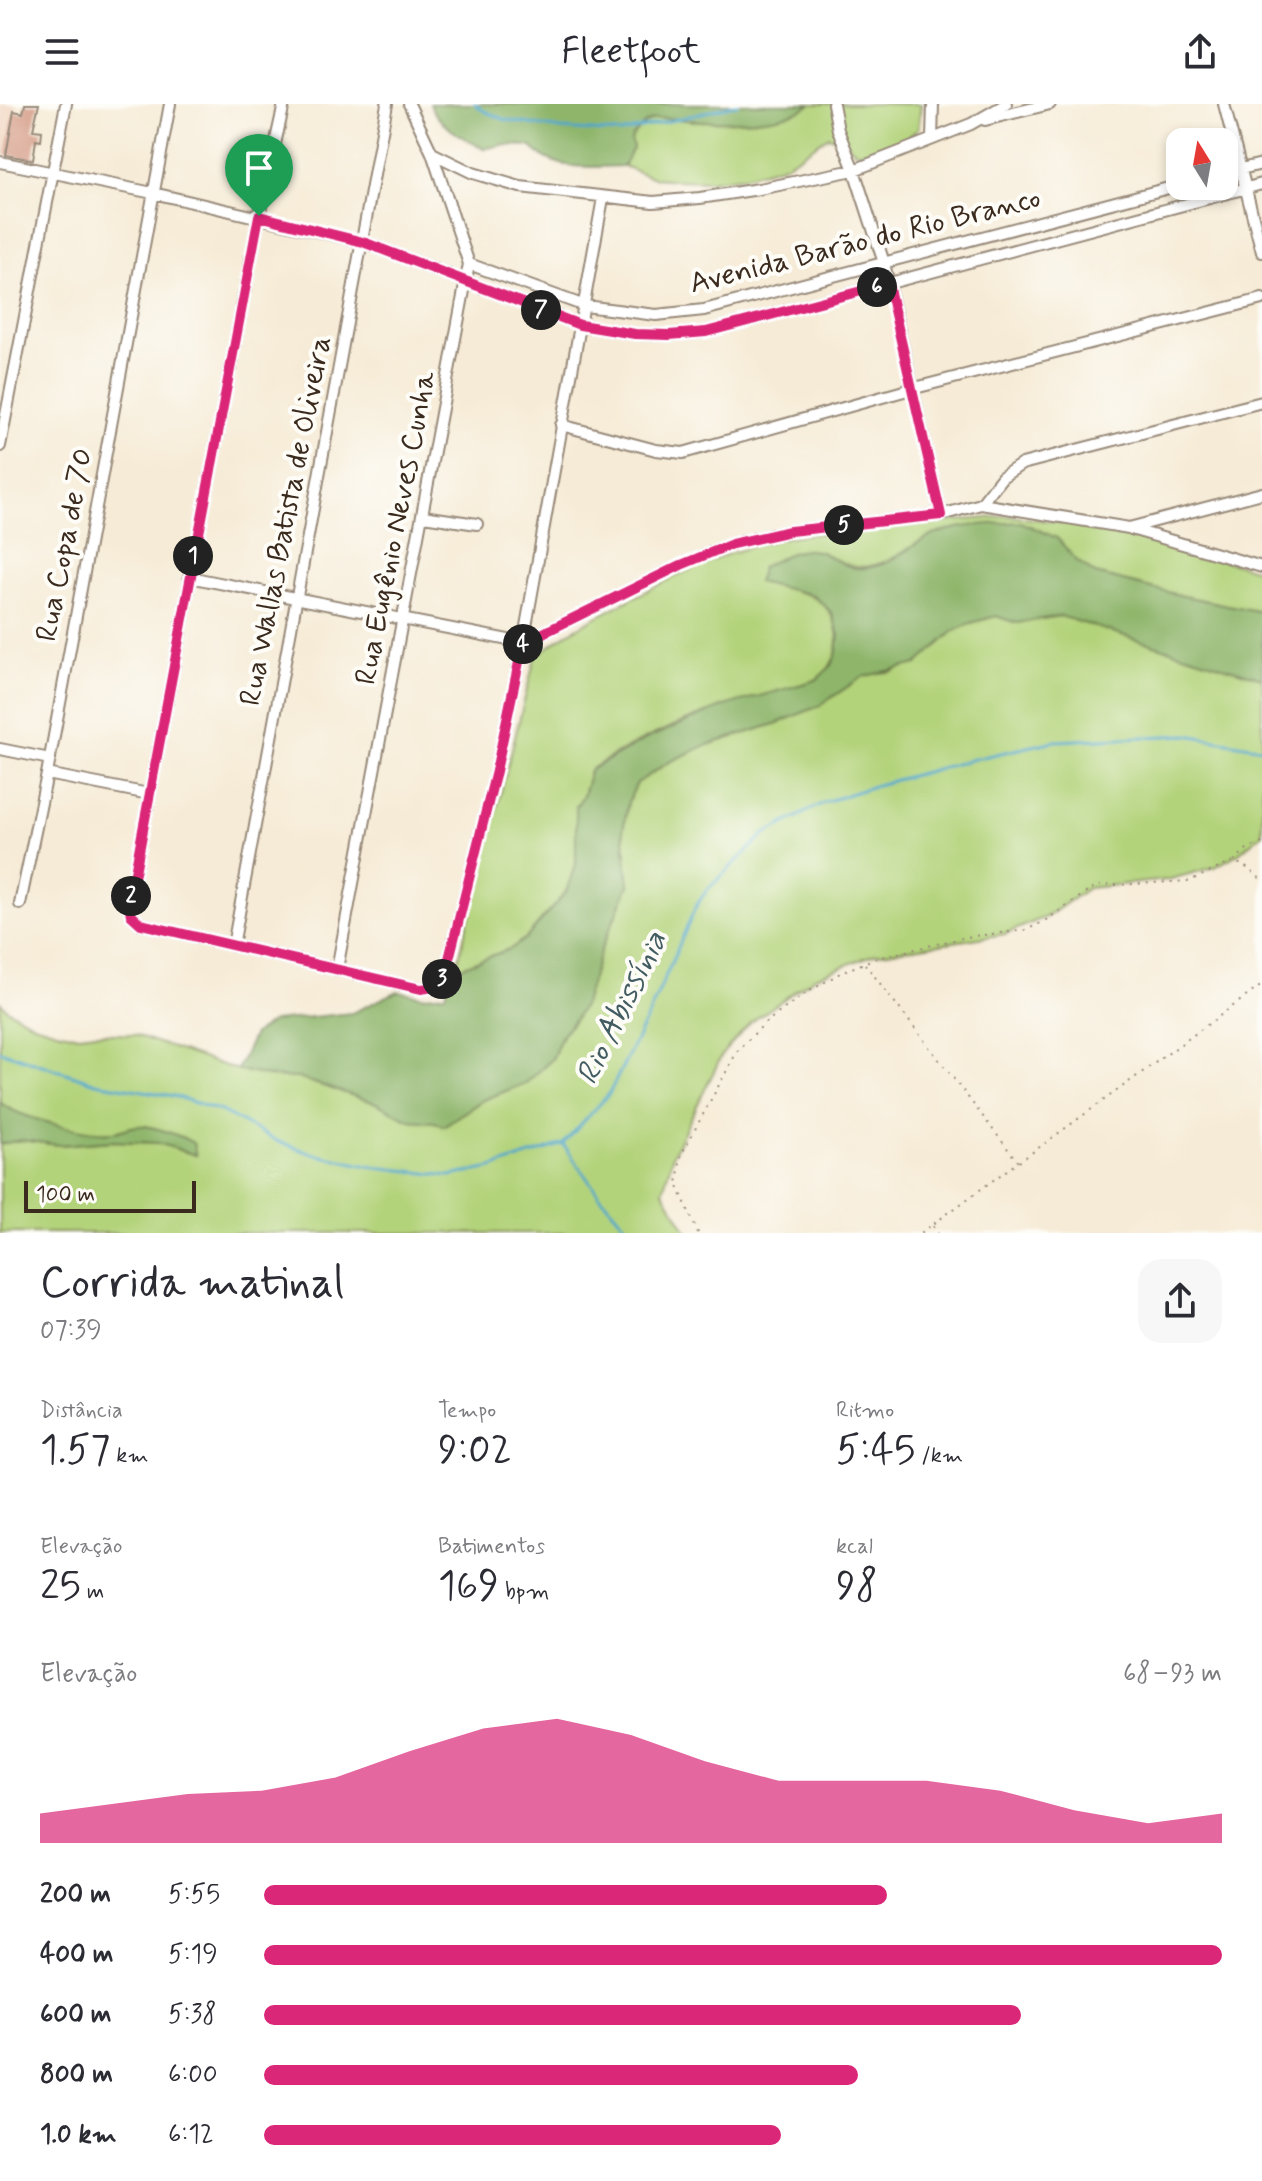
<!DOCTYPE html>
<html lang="pt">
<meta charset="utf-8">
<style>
:root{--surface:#fff;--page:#f7f7f7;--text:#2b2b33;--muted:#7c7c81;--accent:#db2777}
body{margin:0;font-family:Mynerve,sans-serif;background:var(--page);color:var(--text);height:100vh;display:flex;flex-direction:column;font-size:30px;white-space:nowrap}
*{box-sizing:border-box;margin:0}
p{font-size:26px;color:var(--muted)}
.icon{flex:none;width:44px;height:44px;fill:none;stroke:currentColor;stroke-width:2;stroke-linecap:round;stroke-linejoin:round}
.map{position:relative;height:1129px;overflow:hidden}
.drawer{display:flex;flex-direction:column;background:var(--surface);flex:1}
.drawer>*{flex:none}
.needle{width:52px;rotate:349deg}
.buttons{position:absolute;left:1166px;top:24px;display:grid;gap:16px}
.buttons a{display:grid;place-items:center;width:72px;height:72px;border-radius:16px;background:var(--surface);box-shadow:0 4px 12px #0003;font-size:40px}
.scale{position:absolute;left:24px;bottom:20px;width:172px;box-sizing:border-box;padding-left:8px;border:4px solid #3b2a1e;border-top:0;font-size:22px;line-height:28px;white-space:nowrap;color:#3b2a1e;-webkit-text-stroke:6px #fdfcf7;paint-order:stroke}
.pin{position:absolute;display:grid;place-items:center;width:68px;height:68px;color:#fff;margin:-82px -34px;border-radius:50% 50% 50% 0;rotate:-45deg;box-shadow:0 0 8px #0007}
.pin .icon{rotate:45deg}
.km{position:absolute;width:40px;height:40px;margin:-20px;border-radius:50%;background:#222;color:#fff;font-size:22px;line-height:40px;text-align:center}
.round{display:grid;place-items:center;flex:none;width:84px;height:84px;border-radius:24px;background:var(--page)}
.headline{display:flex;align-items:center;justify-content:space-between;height:136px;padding:0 40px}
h1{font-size:44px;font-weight:600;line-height:60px}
.figures{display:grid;grid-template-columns:repeat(3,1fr);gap:12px;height:136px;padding:8px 40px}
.figures div{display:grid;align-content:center}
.figures b{font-size:40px;font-weight:600}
.figures small{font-size:22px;font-weight:400}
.figures p{font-size:22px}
.chart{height:224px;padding:16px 40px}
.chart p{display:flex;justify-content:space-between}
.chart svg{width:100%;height:144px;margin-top:8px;fill:var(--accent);opacity:.7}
ul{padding:0 40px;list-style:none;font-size:26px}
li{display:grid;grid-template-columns:128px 96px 1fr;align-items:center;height:60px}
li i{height:20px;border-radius:10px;background:var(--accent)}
header{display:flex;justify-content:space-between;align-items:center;height:104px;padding:0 40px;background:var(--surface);font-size:36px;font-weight:600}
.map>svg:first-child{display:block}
.built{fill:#f2d4be}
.green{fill:#b3d37a;stroke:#777e4c;stroke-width:2}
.forest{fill:#8eb56a;stroke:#647044;stroke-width:2}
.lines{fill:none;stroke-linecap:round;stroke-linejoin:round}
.stream{stroke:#4ca6c9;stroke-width:3}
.building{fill:#d39681}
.minor-casing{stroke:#988a7a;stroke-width:14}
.path{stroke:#988a7a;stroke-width:2;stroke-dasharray:2 6;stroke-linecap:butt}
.minor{stroke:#fff;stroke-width:10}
.route-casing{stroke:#fff;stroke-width:16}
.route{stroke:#db2777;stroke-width:10}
.labels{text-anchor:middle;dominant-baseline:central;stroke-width:8;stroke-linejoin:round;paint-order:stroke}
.street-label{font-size:30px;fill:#3b2a1e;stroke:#fdfcf7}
.water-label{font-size:32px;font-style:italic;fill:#425c62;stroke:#fdfcf7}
</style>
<header><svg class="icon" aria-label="menu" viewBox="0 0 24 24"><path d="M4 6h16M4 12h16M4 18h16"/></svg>Fleetfoot<svg class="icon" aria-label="share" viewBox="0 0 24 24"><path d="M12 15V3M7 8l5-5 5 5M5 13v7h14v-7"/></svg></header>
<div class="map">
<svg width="1262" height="1129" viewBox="0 0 1262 1129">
<rect width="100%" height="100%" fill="#fdfcf7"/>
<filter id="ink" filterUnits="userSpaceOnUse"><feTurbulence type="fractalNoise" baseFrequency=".0125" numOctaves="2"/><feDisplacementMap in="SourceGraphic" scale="16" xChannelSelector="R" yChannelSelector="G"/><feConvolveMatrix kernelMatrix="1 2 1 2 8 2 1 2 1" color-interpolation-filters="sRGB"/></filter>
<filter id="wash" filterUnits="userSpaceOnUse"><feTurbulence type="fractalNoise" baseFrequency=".006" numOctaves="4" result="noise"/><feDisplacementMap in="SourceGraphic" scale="32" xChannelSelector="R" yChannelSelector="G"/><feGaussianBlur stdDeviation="1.8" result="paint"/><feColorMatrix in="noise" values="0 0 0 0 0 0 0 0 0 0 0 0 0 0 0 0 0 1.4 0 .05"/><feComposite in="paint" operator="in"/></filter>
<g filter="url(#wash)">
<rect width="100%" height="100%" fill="#f6ebd6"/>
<path class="built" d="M0,0H16L6,51L0,49Z"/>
<path class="green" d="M811,0H921L918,25C898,42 881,51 855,47L846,39L829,32L785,61L746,72L710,77L677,76L654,74L623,62L633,44L631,35C638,26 643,18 655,15C669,12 685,17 699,17C729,18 788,18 811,0Z
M1009,412L1099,423L1262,467V508L1183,492L1095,470L1076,456L1057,434L903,449C870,467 855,468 822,448L795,487C814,491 829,500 835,520C842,541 836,561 818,574C801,587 747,595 724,603C680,617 629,640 590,666L583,692L576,702V759L566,788L527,833L512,844L456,865L535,554C566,527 592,515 629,496C682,468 734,443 794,432Z
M996,512L1017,519L1060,512L1262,574V730L1239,749L1215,763L1167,776L1088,784L1048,812L1005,830L875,850L815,873L750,919L723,949L673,1050L663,1087L688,1129H0V1040L21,1036L59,1041L113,1037L158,1039L195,1051L193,1039C179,1031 161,1025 145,1022C134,1021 125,1026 114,1028C91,1031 16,1014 0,998V898L8,906L34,920L60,928L79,931L96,929L135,931L231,964L272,973L298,974L376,999L410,1016L435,1018L443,1022L483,996L526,979L552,955L563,929L575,915L583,900L601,845L629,781L623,726L628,698L637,679L669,658L704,642L775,620L819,602L862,573L874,569L891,568L929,547L954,527L971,519Z"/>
<path class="forest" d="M430,0H811C788,18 729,18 699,17C685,17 669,12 655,15C643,18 638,26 631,35L633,44L623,62C590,63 555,68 530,42L502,41L484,45C465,35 437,21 430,0Z
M1021,418L1057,434L1076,456L1095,470L1183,492L1262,508V574L1060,512L1017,519L996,512L971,519L954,527L917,560L862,573L819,602L775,620L704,642L669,658L637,679L628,698L623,726L629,781L601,845L584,900L575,915L563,929L552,955L526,979L483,996L443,1022L435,1018L410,1016L376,999L298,974L272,973L237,966L254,930L274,917L352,909L398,887L423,892L445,890L456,865L512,844L527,833L566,788L576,759V702L583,692L590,666L648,634L724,602L816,576L830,563L837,548L839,531L832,509L813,491L757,478L762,463C781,453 803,439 825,450C837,456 850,466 865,464C891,462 908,442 931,432C960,420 990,420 1021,418Z
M0,998C16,1014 91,1031 114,1028C125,1026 134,1020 145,1022C161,1025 179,1031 193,1039L196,1051L158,1039L113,1037L59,1041L22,1036L0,1040Z"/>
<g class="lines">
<path class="stream" d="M475,0L484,7L506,16L560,25L621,29L738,0
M0,947L96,979L174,992L221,1007L277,1037L313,1050L368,1062L450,1072L492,1064L563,1040L609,990L650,908L696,802L707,786L765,730L825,698L877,681L974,655L1055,637L1187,631L1262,644
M563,1040L599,1091L632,1129"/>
</g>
<g id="blocks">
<path class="building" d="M25,0H39L33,26L42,27L41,37L36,36L33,56L6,51L14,7L23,9Z"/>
</g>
</g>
<g filter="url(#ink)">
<use href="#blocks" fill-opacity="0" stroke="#988a7a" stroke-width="2"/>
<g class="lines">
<defs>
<path id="minor" d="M284,0L259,112L129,800L131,811L141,820L421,885C435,884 439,880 446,867L496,667L523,539L603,94
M833,0L838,26L854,66L884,159L941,411
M1224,0L1262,148
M985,16L1050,0
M932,35L933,0
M432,49L473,69L520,83L653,98L700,94L759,85L854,66L971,20L1006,0
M0,58L153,89L363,138L580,221L635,230L669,231L706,228L1262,80
M1224,69L1262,60
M469,160L585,202L656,211L704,206L1180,81
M561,321L656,346L683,349L911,285L1262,195
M0,342L66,0
M981,400L1002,373L1022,360L1262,298
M423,412L477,420
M1131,425L1262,463
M189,473L523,539L681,461L732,440L790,427L941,411L981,400L1129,424L1262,389
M0,645L50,655
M47,670L149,690
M20,800L47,670L170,0
M233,842L387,0
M337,865L469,160L432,49L409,0"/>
</defs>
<use href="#minor" class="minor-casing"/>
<path class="path" d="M1234,757L1247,745L1262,739
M865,860L1018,1058L921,1129
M1019,1058L1262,881
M933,1122L938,1129
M698,1129L677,1080L681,1051L738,946L765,919L803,891L840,869L873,855L966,833L1026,826L1043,818L1096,782L1189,777L1233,758L1243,761L1262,776"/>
<use href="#minor" class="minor"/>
</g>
</g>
<g class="lines" filter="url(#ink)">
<defs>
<path id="route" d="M259,112L363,138L580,221L635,230L669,231L706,228L888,180L941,411L790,427L732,440L681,461L523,539L496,667L446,867C439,880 435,884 421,885L141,820L131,811L129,800Z"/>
</defs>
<use href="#route" class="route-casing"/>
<use href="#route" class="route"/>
</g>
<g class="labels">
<g class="street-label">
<text transform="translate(865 137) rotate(-14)">Avenida Barão do Rio Branco</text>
<text transform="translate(286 417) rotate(-79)">Rua Wallas Batista de Oliveira</text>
<text transform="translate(396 424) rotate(-79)">Rua Eugênio Neves Cunha</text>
<text transform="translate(65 441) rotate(-79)">Rua Copa de 70</text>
</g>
<g class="water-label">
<text transform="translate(622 904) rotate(-64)">Rio Abissínia</text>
</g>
</g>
</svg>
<div class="buttons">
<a><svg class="needle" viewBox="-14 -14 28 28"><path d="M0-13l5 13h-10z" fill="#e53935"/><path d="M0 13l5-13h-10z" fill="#7c7c81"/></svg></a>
</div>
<div class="scale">100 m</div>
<div class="pin" style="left:259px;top:112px;background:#1e9e55"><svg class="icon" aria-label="arrive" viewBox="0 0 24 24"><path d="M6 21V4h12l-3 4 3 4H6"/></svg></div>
<b class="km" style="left:193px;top:452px">1</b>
<b class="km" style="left:131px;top:792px">2</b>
<b class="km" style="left:442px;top:875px">3</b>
<b class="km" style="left:523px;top:540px">4</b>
<b class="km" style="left:844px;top:421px">5</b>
<b class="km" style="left:877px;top:183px">6</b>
<b class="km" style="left:541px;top:206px">7</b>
</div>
<section class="drawer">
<div class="headline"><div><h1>Corrida matinal</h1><p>07:39</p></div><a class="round"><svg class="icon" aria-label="share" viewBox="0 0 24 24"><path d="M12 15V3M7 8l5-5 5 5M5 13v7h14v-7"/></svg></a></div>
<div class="figures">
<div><p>Distância</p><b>1.57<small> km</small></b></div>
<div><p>Tempo</p><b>9:02</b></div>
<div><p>Ritmo</p><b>5:45<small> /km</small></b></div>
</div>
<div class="figures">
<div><p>Elevação</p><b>25<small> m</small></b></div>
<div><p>Batimentos</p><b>169<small> bpm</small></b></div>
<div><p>kcal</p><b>98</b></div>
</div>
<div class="chart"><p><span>Elevação</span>68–93 m</p>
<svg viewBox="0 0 160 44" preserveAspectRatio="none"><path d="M0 44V35L10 32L20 29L30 28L40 24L50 16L60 9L70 6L80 11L90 19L100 25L110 25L120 25L130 28L140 34L150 38L160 35V44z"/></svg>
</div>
<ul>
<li><b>200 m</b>5:55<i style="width:65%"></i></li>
<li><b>400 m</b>5:19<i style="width:100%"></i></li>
<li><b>600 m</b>5:38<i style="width:79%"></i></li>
<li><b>800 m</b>6:00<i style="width:62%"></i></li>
<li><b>1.0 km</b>6:12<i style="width:54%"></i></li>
</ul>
</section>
